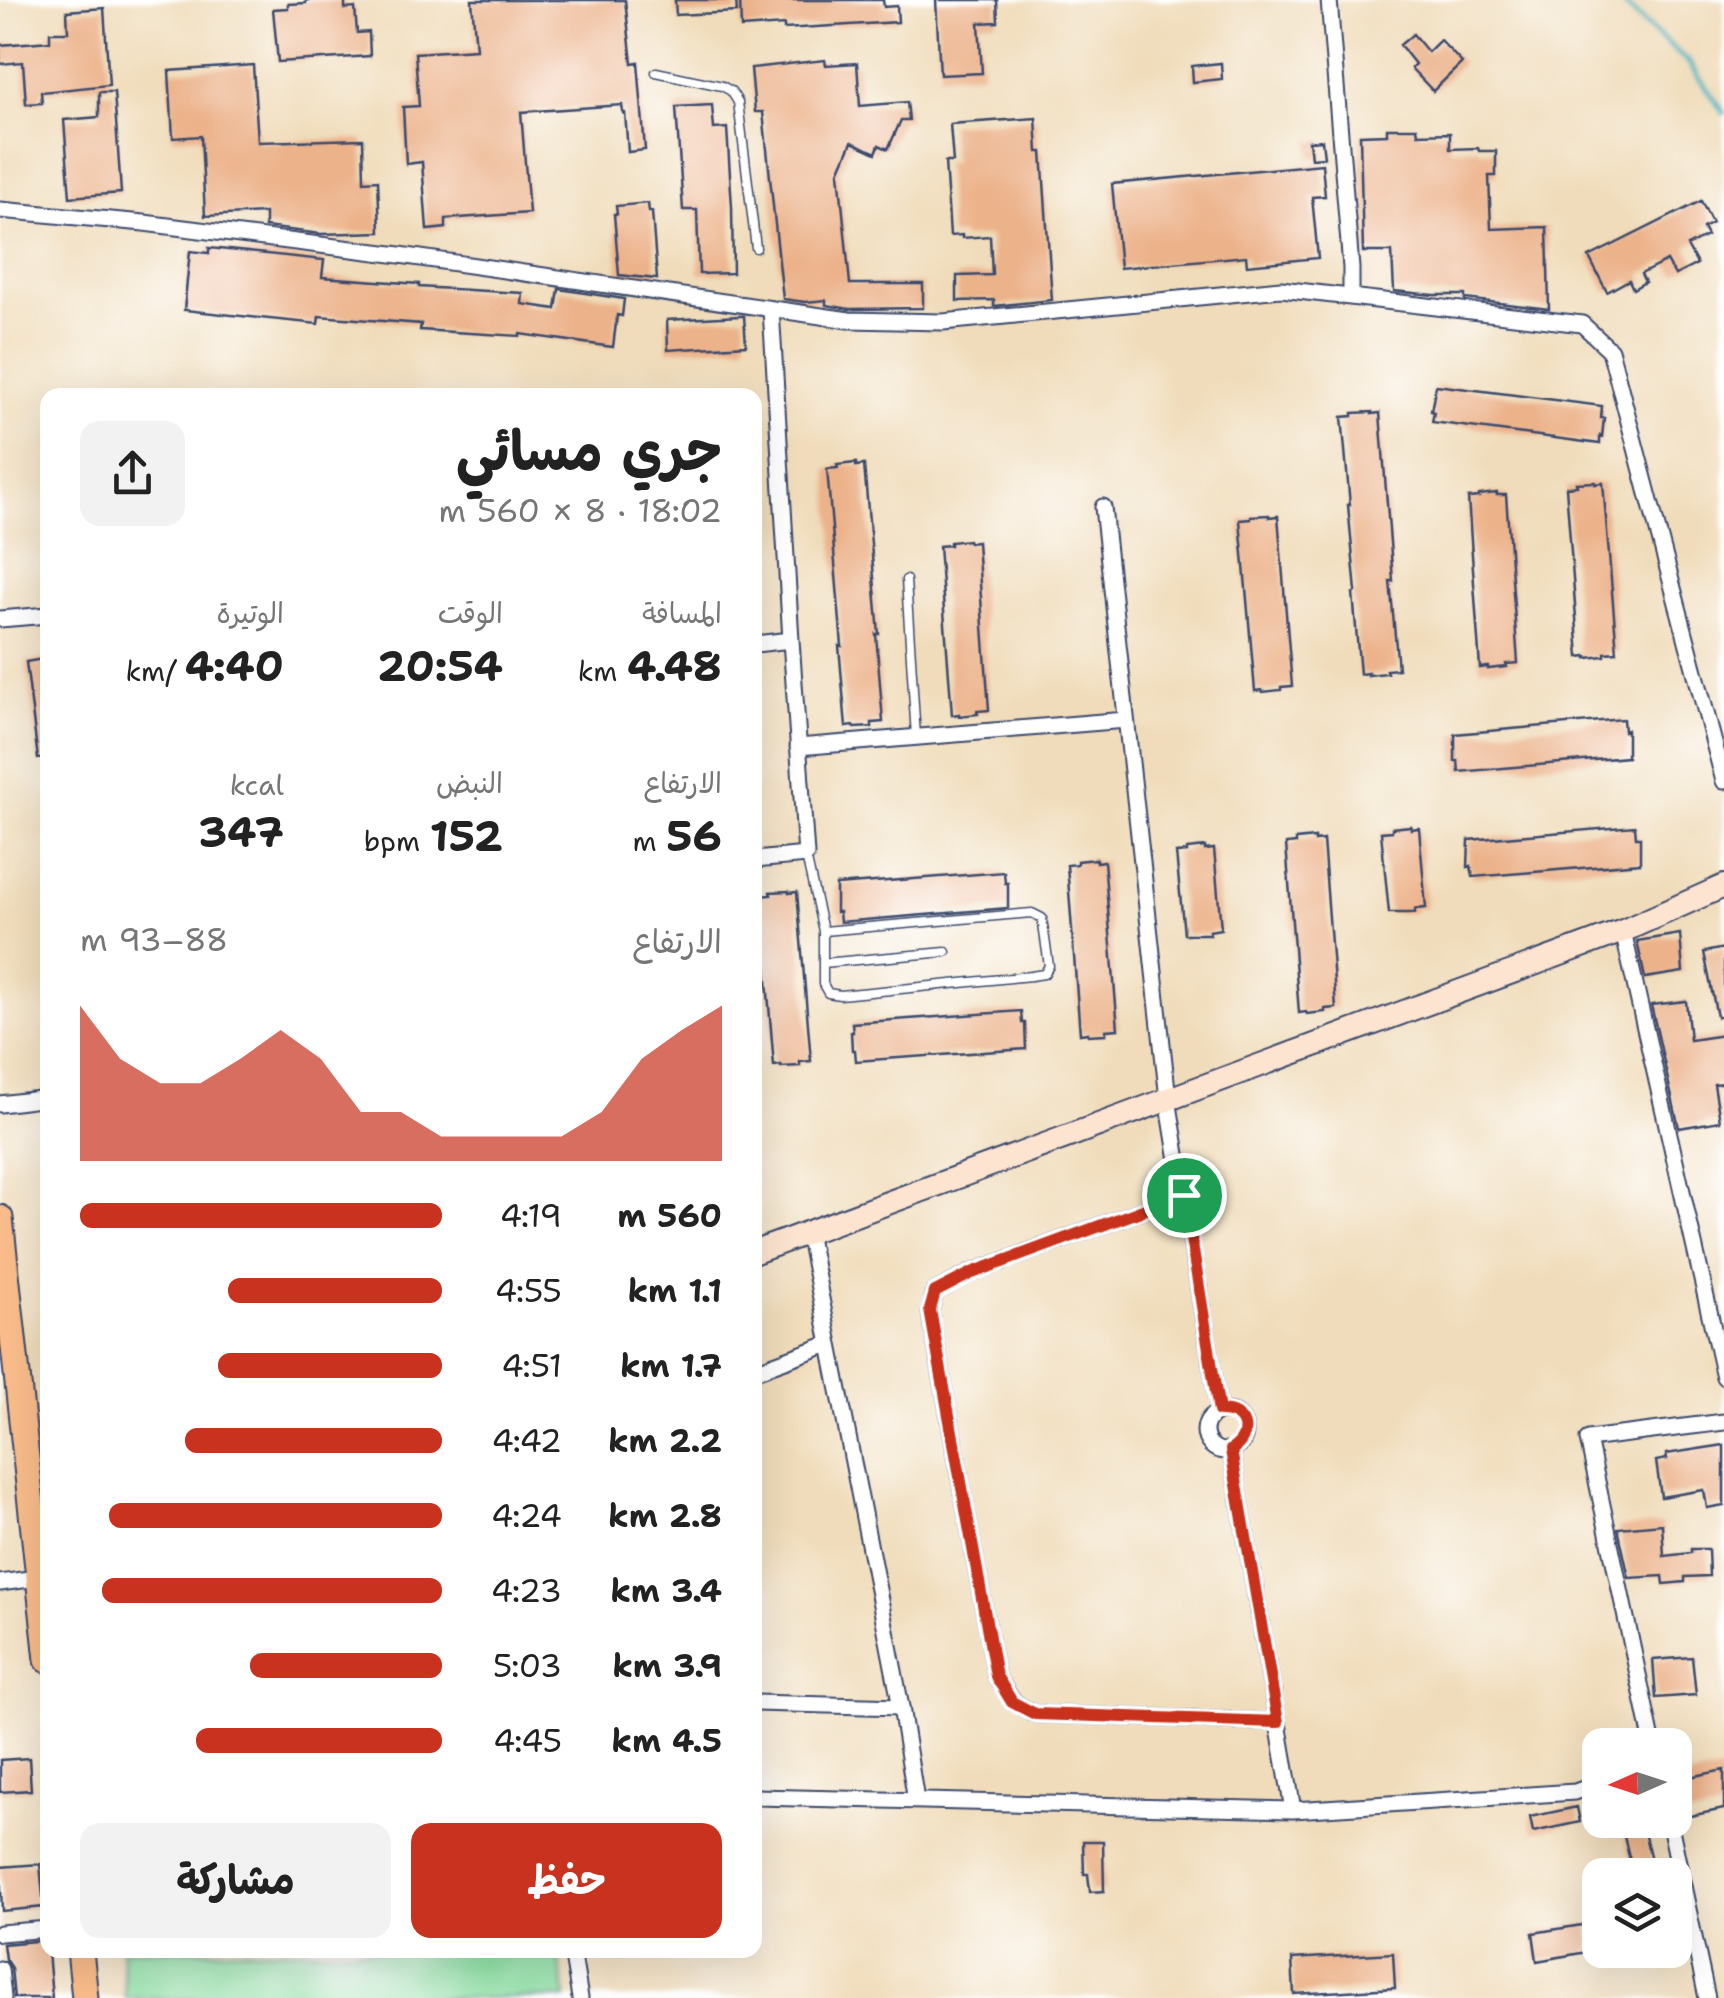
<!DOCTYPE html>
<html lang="ar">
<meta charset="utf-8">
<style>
:root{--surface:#fff;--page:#f2f2f2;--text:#222;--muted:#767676;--accent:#c8321e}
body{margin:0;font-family:"Shantell Sans","Playpen Sans Arabic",sans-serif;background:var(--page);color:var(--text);direction:rtl;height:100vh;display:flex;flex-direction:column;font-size:38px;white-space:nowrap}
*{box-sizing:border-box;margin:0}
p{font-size:32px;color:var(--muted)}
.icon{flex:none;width:55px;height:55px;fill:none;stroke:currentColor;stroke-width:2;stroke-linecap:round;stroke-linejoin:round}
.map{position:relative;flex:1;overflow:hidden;direction:ltr}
.side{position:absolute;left:40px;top:388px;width:722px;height:1570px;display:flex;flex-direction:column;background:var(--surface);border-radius:20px;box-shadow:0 10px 40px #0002;direction:rtl}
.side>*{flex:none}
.needle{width:65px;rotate:267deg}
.buttons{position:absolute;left:1582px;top:1728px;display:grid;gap:20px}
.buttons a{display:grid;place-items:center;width:110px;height:110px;border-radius:20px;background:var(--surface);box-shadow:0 10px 40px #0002;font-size:50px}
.pin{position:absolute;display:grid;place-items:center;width:85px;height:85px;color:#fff;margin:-42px;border:5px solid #fff;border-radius:50%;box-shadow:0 2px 10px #0007}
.round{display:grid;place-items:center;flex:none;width:105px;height:105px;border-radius:20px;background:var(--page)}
.overview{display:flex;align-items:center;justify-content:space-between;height:170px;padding:0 40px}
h1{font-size:55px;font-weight:700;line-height:75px}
.metrics{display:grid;grid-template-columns:repeat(3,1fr);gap:15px;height:170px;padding:10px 40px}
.metrics div{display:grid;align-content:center}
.metrics b{font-size:42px;font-weight:700}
.metrics small{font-size:28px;font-weight:400}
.metrics p{font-size:28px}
.chart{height:280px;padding:20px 40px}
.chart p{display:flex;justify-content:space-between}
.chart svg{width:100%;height:180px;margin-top:10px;fill:var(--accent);opacity:.7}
.button{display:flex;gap:20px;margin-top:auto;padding:20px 40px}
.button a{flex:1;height:115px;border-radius:20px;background:var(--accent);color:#fff;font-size:40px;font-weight:700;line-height:115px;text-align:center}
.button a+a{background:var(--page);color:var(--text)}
ul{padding:0 40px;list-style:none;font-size:32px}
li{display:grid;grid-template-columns:160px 120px 1fr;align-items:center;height:75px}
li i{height:25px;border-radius:12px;background:var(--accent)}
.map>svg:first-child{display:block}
.green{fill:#8bdfa2;stroke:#538780;stroke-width:2.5}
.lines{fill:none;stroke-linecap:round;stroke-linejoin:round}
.stream{stroke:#45b3c1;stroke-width:5}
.building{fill:#ecb28a}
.lane-casing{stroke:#3b496c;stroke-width:11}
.street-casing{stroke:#3b496c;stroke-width:19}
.secondary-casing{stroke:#3b496c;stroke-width:26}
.primary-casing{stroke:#3b496c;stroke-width:29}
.lane{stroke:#fff;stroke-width:8}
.street{stroke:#fff;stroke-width:15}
.secondary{stroke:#fde4d0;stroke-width:22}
.primary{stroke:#f9bc8a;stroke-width:25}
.route-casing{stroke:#fff;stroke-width:20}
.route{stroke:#c8321e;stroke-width:12}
</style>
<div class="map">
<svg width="1724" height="1998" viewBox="0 0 1724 1998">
<rect width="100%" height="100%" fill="#fff"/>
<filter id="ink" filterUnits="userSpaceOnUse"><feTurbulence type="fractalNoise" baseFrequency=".01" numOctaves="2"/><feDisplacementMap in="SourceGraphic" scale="20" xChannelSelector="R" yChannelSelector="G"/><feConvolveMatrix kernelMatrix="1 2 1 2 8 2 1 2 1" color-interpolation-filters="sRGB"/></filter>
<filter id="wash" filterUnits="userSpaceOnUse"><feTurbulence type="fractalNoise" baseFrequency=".0048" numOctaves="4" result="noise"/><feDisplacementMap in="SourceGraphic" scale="40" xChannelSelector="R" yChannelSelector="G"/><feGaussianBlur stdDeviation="2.25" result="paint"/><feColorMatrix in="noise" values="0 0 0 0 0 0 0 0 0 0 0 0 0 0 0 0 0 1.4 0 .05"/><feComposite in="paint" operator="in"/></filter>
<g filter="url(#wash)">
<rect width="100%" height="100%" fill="#f0dcba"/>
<path class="green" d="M121,1950H558L566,1998H126Z"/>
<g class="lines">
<path class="stream" d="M1619,0L1688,62L1724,113"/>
</g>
<g id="blocks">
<path class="building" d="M306,0H345V9L355,8L357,33L369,32L370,56L278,62L273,9L288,8V4L306,3Z
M472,0H625L632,63L638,62L645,150L628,152L625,113H623L622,105L521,112L529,213L446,219V228L427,230L422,162L406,164L403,107L419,106L415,53L476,49Z
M675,0H736L737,12L676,15Z
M740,0H883L884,7L897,6L898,22L784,29V25L741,28Z
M936,0H997L998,22L979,23L982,73L940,75Z
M104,8L109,85L41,92L42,103L26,104L23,62L0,64V45L50,41V32H68L67,11Z
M1413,34L1428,52L1440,40L1462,63L1433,91L1411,68L1415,64L1400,45Z
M825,60L826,65L857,63L860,106L907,102L909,120H901L888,149L879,145L876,153L852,142L839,172L850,284H923V308L850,309L826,305V300L805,302L783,299L763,112H755L751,68Z
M1221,63L1222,79L1193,82L1192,66Z
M253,65L258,142L363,139L364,181L378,180L380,232L321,234L265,227V213L205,216L201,136L173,138L169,71Z
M99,92H114L121,193L70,197L64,120L99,117Z
M712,105L714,129L727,128L732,207L733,273L699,274L697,210H683L676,107Z
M1036,118L1038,152H1042L1052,300L994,306V300L957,301V276L992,275L990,236L962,238V235L950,236L945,162H953L950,124Z
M1387,128H1417L1418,134L1450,133V149L1478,148L1479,151H1496V176H1489L1491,229L1547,227L1549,309L1465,299V295H1434L1394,291L1392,252H1363L1360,135L1387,134Z
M1322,140L1324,157L1311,158L1309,141Z
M1322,164L1325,196L1312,197L1318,258L1247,265L1246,256L1120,268L1112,184Z
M1701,201L1712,223L1703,228L1707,236L1687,246L1697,264L1675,275L1667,261L1641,274L1645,282L1633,289L1629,280L1607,292L1589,257Z
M648,203L649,212H652L657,279L619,275L614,214H617L616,206Z
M209,248L324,260L322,277L419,284V287L523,293L522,304L556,309L559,289L624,299L622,316L617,315L613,347L520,334V336L420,330L421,324L319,316L318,324L184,310L190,251L209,253Z
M740,316H744L746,345L668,350L667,320Z
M1436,385L1602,406L1601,418H1604L1602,437L1600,436V444L1432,422L1434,412L1431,411Z
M1372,412V414L1380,413L1393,581H1390L1398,669L1386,670L1387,673L1368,675V673L1360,674L1353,593L1356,592L1348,505H1350L1342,417L1353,416V413Z
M856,463V466L864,465L879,634H876L883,722L872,723V727L854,728L853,726L846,727L839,646H842L827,469L838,468L837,465Z
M1595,482V484L1603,483L1617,652L1605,653V656L1587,658V656L1579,657L1566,487L1577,486L1576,483Z
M1497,493V495H1506L1518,663L1506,664L1507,667L1488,669V667L1480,668L1468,498L1479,497V495Z
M1269,515V517L1278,516L1292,686L1281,687V690L1263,692L1262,690L1255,691L1240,520L1251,519V516Z
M968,540L969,543L977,542L989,710L977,711L978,714L959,716V714L952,715L939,546L950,545V542Z
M48,658V758L38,759L26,662Z
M1623,719L1624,731L1627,730V757L1459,772L1458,761H1455V734Z
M1411,826V829L1419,828L1426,908L1415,909V913H1389L1381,832L1392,831V828Z
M1635,826L1636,837H1640V863L1473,877L1471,866L1468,867L1469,840Z
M1315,838V841L1323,840L1336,1008L1325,1009V1012L1307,1014L1306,1012L1299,1013L1286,844L1296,843V840Z
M1205,847V850L1214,849L1221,929L1209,931L1210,934H1184L1176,853L1187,852V849Z
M1096,859V862L1104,861L1118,1029L1106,1030V1034L1088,1035V1033L1080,1034L1067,865L1077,864V861Z
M1004,872L1005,883H1008V908L840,922L839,912H836V885Z
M789,891V893L797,892L811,1061L800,1062V1066L781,1067V1065L774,1066L760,896L771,895L770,892Z
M1680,934L1683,972L1645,978L1637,941Z
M1724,948V1017H1717L1704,952Z
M1686,1001L1690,1040L1724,1035V1083L1714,1084L1720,1121L1679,1128L1651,1005Z
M1021,1011L1022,1023H1025L1026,1049L856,1061L855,1050H852L851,1032H853L852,1023Z
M1724,1445V1505L1707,1508L1704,1490L1661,1497L1656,1461L1667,1459L1666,1454Z
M1662,1524L1664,1556L1691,1553V1549H1708L1709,1576L1685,1577V1582L1664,1584L1663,1576L1629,1578L1618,1528Z
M1692,1657L1696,1695L1656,1698L1653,1660Z
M29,1758L31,1790L0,1792V1760Z
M1724,1770V1809L1680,1818L1675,1811V1780Z
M1577,1807L1580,1822L1533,1832L1530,1817Z
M1620,1820H1641L1653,1868L1633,1873Z
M1083,1841H1103L1104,1891L1090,1892L1088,1874H1084Z
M40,1864L44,1907L2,1911L0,1867Z
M1588,1924L1592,1951L1537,1961L1533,1933Z
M47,1940L52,1998H14L11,1968L5,1959L3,1944Z
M1393,1953L1395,1988L1294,1994L1292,1959Z"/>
</g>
</g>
<g filter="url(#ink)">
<use href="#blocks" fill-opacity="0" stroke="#3b496c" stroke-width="2.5"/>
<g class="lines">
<defs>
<path id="lane" d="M656,72L722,86L731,91L738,102L756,248
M906,580L916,737
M806,856L823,931V984L828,993L840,995L1031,976L1044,974L1049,966L1042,918L1032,913L823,931
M823,963L946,952"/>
<path id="street" d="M1329,0L1351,268V297
M0,210L144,223L400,255L849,320L943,322L1281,289L1582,324L1610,350L1724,781
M1103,507L1168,1099L1219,1411
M0,619L48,615
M755,644L791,640
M798,747L1126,720
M755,860L806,855L791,640L771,309
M1623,931L1724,1377
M0,1104L48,1098
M1184,1195L971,1273L935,1292L930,1311L996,1676L1013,1702L1035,1714L1278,1722
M808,1232L901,1707L916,1801
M755,1371L829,1344
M1205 1431a20 20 0 1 1 40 0a20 20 0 1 1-40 0Z
M1231,1450L1293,1810
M0,1583L37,1578
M755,1703L901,1707
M1653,1745L1588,1439L1724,1422
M755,1797L1293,1810L1575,1792L1600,1783
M1669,1820L1707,1998
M0,1933L48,1929
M572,1950L580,1998
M0,1969L3,1998"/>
<path id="secondary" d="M755,1252L1623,931L1724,886"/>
<path id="primary" d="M0,1218L48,1660
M80,1950L85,1998"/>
</defs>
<use href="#lane" class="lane-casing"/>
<use href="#street" class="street-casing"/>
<use href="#secondary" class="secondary-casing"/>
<use href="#primary" class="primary-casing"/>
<use href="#lane" class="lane"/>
<use href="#street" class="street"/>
<use href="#secondary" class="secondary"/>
<use href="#primary" class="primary"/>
</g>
</g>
<g class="lines" filter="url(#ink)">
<defs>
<path id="route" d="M1184,1195L1219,1411C1246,1410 1254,1436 1231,1450L1278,1722L1035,1714L1012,1702L996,1676L930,1310L935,1292L972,1273Z"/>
</defs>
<use href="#route" class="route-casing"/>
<use href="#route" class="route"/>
</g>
</svg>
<div class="buttons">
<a><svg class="needle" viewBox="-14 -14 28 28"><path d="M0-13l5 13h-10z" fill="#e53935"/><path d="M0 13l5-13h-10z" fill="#767676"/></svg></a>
<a><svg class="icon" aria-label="layers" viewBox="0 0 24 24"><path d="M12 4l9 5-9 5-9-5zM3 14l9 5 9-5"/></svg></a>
</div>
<div class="pin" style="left:1184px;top:1195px;background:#1e9e55"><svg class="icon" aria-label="arrive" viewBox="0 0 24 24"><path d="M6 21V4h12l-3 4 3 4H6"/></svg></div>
<section class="side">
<div class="overview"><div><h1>جري مسائي</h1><p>18:02 · 8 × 560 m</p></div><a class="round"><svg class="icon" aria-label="share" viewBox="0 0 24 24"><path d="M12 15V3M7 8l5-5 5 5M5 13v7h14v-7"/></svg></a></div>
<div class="metrics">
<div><p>المسافة</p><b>4.48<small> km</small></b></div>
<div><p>الوقت</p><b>20:54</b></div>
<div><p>الوتيرة</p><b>4:40<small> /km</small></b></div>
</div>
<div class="metrics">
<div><p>الارتفاع</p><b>56<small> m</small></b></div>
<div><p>النبض</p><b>152<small> bpm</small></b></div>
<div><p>kcal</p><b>347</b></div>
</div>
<div class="chart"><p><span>الارتفاع</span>88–93 m</p>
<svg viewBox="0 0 160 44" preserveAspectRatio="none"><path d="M0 44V6L10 19L20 25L30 25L40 19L50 12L60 19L70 32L80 32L90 38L100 38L110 38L120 38L130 32L140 19L150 12L160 6V44z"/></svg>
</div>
<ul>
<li><b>560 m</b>4:19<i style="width:100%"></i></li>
<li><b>1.1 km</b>4:55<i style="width:59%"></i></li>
<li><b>1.7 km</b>4:51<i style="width:62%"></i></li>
<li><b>2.2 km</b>4:42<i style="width:71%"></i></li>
<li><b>2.8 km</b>4:24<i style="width:92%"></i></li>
<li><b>3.4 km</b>4:23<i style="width:94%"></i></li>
<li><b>3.9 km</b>5:03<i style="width:53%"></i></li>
<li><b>4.5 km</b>4:45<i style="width:68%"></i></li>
</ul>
<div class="button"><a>حفظ</a><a>مشاركة</a></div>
</section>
</div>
